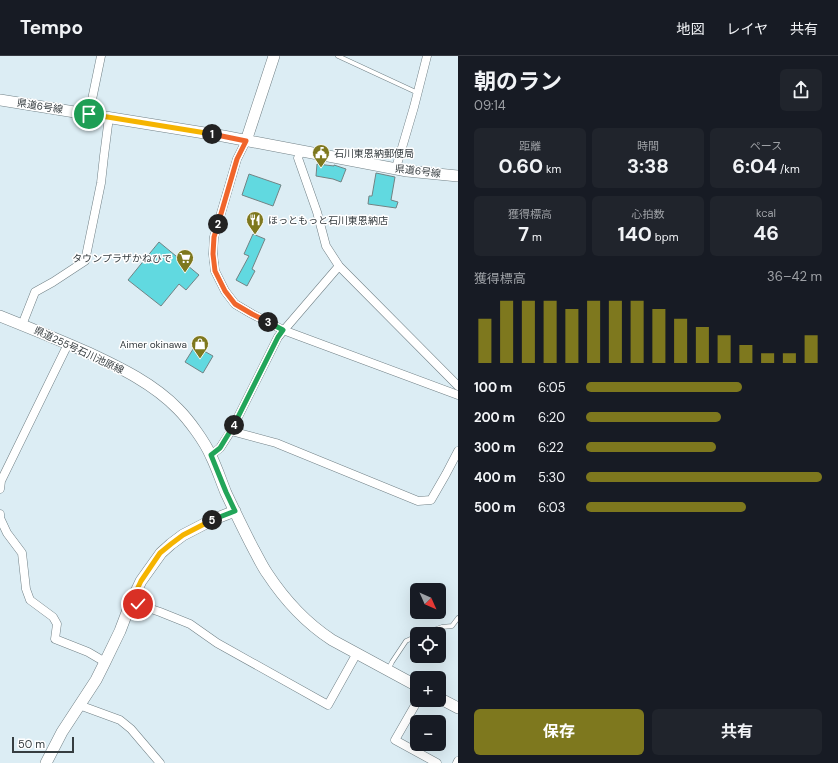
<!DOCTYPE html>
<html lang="ja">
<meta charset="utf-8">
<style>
:root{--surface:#171b24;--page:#20242c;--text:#f1f3f6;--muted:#9ea1a6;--line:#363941;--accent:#7e781e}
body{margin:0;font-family:"DM Sans","Noto Sans JP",sans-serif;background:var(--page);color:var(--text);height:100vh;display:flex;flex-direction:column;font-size:15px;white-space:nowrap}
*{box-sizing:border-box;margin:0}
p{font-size:13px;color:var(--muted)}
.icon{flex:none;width:22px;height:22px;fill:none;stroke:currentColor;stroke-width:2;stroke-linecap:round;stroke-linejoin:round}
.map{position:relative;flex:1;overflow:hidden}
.details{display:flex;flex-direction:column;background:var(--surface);width:380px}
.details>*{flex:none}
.needle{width:26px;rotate:135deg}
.tools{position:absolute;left:410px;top:527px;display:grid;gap:8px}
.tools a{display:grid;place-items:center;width:36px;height:36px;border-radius:6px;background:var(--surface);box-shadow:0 4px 16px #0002;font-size:20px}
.scale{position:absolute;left:12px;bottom:10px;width:62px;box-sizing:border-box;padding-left:4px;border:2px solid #363d40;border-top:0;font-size:11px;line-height:14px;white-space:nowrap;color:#363d40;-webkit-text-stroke:3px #fff;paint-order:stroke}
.pin{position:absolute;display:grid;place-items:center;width:34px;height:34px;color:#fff;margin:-17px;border:2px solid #fff;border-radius:50%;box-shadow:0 1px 4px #0007}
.km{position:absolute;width:20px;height:20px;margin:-10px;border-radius:50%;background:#222;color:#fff;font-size:11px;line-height:20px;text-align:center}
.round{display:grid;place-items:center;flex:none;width:42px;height:42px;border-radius:6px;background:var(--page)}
.overview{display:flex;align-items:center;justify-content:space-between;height:68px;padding:0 16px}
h1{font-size:22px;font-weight:700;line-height:30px}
.figures{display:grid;grid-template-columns:repeat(3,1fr);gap:6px;height:68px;padding:4px 16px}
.figures div{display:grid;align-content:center;border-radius:6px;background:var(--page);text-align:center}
.figures b{font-size:20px;font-weight:700}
.figures small{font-size:11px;font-weight:400}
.figures p{font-size:11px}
.chart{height:112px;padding:8px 16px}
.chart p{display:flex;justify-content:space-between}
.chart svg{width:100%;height:72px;margin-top:4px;stroke:var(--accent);stroke-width:6}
.primary-button{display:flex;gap:8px;margin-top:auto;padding:8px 16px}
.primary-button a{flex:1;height:46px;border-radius:6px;background:var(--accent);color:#fff;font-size:16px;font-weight:700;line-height:46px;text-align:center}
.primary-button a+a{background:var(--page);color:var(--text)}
ul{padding:0 16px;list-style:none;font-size:13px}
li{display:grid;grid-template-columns:64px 48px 1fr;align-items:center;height:30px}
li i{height:10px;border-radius:5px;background:var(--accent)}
header{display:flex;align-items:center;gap:24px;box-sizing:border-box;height:56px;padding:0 20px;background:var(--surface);border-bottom:1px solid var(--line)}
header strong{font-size:19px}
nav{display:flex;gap:22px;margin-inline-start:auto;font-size:14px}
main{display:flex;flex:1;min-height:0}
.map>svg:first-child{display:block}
.building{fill:#61d9e0;stroke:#728384}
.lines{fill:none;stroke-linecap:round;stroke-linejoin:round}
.lane-casing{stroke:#718086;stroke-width:5}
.street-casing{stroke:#718086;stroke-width:9}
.secondary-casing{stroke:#718086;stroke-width:12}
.lane{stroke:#fff;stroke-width:4}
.street{stroke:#fff;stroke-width:8}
.secondary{stroke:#fff;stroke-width:11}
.split-1-casing{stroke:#fff;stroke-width:8}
.split-2-casing{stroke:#fff;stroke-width:8}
.split-3-casing{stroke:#fff;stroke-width:8}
.split-4-casing{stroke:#fff;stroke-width:8}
.split-5-casing{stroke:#fff;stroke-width:8}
.split-6-casing{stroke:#fff;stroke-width:8}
.split-1{stroke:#f5b400;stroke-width:5}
.split-2{stroke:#f0652b;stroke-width:5}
.split-3{stroke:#f0652b;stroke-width:5}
.split-4{stroke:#22a559;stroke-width:5}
.split-5{stroke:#22a559;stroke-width:5}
.split-6{stroke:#f5b400;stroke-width:5}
.labels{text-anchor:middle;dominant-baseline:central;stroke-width:3;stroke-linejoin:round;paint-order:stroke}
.street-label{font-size:10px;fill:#363d40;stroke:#fff}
.poi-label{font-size:10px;fill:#363d40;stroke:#fff;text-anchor:start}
</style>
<header>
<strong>Tempo</strong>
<nav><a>地図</a><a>レイヤ</a><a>共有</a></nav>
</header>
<main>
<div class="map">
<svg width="458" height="707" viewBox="0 0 458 707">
<rect width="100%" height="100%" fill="#dcedf4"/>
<path class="building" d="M317,108L334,110V109L346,113L341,126L333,123L316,120Z
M376,117L395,121L391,144L398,146L396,152L368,148L369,140H372Z
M249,118L281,129L273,150L242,139Z
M253,178L265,183L252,213L255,215L247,230L236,224L249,200L244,198Z
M159,186L199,219L186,234L179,228L161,250L128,224Z
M195,290L213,300L203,317L185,306Z"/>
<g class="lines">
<defs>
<path id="lane" d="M338,0L418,37
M423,578L442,571L452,570L458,562
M388,614L392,606L406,585L417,580"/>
<path id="street" d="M89,58L101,0
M246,85L237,103L214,181L213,198L215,215L225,235L235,248L252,258L283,274L458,339
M301,95L298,102L317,156L326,190L339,210L458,330
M396,112L414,51L427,0
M22,269L35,236L53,226L85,205L101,127L104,100L109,61
M231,375L276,387L418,445L431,444L446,418L458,395
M211,399L220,392L231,375L278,281L339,210
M0,433L1,425L68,288
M0,458V462L7,477L22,497L26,533L30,544L53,561L57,568L55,583L88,596L105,606
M131,546L160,556L190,568L217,587L328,649L357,597
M418,644L395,684L437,707
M79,649L120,664L131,673L160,707
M457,707L458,705"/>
<path id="secondary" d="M0,44L223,80L407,115L458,120
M246,85L274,0
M0,260C30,272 60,284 89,297C121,312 154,328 178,353C189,364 205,386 211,400C217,412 221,425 226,437C235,456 244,475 254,494C258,501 262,510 267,517C284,543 306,567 332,584L417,630
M439,642L458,652
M46,707L62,676L96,624L105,606L120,575L131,546L141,525L161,497L171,488L183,479L212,464L235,455"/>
</defs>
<use href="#lane" class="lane-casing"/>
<use href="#street" class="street-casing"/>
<use href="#secondary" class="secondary-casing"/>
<use href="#lane" class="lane"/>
<use href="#street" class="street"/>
<use href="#secondary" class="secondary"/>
</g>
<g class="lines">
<defs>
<path id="split-1" d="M89,58L212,78"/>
<path id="split-2" d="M212,78L246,85L237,103L218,168"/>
<path id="split-3" d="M218,168L214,181L213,198L215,215L225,235L235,248L252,258L268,266"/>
<path id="split-4" d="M234,369L278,281L283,274L268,266"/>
<path id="split-5" d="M212,464L235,455L226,436L211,399L220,392L234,369"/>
<path id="split-6" d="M138,548L131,546L141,525L160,497L171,488L183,479L212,464"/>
</defs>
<use href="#split-1" class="split-1-casing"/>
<use href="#split-2" class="split-2-casing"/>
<use href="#split-3" class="split-3-casing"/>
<use href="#split-4" class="split-4-casing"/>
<use href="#split-5" class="split-5-casing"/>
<use href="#split-6" class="split-6-casing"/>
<use href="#split-1" class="split-1"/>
<use href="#split-2" class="split-2"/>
<use href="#split-3" class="split-3"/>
<use href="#split-4" class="split-4"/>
<use href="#split-5" class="split-5"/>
<use href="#split-6" class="split-6"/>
</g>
<defs>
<symbol id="civic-pin" viewBox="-11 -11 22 30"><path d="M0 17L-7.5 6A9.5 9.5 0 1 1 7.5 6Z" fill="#7e781e" stroke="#fff"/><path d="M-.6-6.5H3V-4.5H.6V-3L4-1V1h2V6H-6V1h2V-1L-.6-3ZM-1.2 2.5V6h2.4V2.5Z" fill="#fff"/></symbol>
<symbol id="restaurant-pin" viewBox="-11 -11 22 30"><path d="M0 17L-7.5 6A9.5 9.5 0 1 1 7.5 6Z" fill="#7e781e" stroke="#fff"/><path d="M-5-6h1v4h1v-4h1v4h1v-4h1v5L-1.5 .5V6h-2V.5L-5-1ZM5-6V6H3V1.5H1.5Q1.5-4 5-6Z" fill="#fff"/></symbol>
<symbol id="supermarket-pin" viewBox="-11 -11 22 30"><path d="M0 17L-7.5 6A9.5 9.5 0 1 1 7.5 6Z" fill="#7e781e" stroke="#fff"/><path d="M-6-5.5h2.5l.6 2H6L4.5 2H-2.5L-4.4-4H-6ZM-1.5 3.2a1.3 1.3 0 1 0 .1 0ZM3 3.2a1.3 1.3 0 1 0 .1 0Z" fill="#fff"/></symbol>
<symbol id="shop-pin" viewBox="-11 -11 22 30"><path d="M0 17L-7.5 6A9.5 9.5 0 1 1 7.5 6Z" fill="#7e781e" stroke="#fff"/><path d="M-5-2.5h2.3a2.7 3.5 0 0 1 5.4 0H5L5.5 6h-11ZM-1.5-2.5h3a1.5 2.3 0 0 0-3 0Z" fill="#fff"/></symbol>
</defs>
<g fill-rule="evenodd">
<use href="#civic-pin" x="311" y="87" width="20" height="27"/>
<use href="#restaurant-pin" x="245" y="154" width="20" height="27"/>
<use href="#supermarket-pin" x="175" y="192" width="20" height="27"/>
<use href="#shop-pin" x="190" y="278" width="20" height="27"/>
</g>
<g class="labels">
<g class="street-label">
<text transform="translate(40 50) rotate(9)">県道6号線</text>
<text transform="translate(418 115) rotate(7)">県道6号線</text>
<text transform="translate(79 294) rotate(25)">県道255号石川池原線</text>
</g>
<g class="poi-label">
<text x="334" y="97">石川東恩納郵便局</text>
<text x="268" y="164">ほっともっと石川東恩納店</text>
<text x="172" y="202" text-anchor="end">タウンプラザかねひで</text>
<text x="187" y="288" text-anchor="end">Aimer okinawa</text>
</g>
</g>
</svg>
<div class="tools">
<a><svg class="needle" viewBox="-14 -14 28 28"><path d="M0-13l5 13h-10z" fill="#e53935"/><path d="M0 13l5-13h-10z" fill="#9ea1a6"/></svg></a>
<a><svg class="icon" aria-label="locate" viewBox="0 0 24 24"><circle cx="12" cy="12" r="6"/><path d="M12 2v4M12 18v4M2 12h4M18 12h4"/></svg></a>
<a>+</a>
<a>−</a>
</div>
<div class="scale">50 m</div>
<div class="pin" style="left:89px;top:58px;background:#1e9e55"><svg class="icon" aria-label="arrive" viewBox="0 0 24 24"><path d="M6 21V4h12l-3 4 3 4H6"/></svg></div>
<div class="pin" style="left:138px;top:548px;background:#d93025"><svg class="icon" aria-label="check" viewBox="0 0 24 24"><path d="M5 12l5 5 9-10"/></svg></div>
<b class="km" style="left:212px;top:78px">1</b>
<b class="km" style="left:218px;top:168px">2</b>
<b class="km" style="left:268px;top:266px">3</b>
<b class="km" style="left:234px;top:369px">4</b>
<b class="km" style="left:212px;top:464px">5</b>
</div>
<section class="details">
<div class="overview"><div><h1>朝のラン</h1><p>09:14</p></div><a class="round"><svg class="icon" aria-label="share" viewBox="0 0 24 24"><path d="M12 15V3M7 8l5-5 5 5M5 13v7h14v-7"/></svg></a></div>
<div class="figures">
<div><p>距離</p><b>0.60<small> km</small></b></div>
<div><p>時間</p><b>3:38</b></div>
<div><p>ペース</p><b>6:04<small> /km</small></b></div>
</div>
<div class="figures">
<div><p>獲得標高</p><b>7<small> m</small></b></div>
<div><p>心拍数</p><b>140<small> bpm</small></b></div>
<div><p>kcal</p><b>46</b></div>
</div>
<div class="chart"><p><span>獲得標高</span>36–42 m</p>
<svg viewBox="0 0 160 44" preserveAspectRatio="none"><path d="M5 44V17M15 44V6M25 44V6M35 44V6M45 44V11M55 44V6M65 44V6M75 44V6M85 44V11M95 44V17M105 44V22M115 44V27M125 44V33M135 44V38M145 44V38M155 44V27"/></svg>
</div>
<ul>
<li><b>100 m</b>6:05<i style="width:66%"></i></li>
<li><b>200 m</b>6:20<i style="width:57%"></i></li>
<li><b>300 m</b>6:22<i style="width:55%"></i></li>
<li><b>400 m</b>5:30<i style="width:100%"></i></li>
<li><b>500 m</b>6:03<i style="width:68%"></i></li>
</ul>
<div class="primary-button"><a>保存</a><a>共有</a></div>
</section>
</main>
